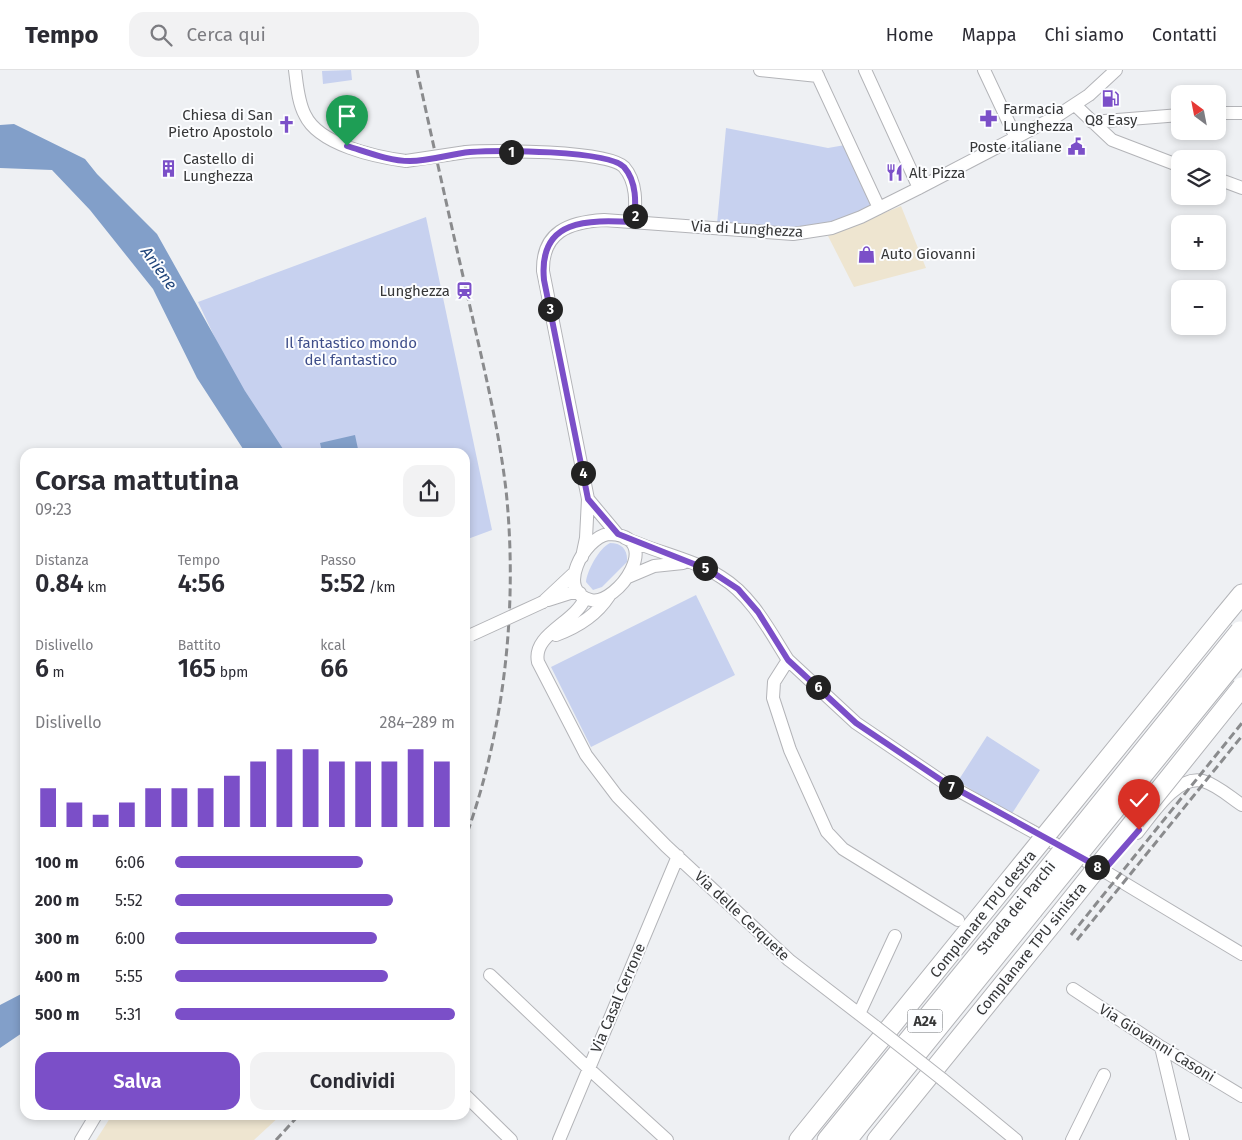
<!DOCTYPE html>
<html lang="it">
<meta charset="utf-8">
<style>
:root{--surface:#fff;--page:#f2f2f3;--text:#2b2b33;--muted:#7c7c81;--line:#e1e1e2;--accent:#7b4fc8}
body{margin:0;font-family:"Fira Sans",sans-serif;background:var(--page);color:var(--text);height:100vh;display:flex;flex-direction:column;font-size:19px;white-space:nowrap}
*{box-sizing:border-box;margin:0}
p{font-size:16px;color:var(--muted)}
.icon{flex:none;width:28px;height:28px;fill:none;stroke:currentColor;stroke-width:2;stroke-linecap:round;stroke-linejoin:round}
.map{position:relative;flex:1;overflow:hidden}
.sheet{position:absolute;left:20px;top:378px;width:450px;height:672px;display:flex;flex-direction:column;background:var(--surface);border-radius:15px;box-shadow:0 2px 8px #0003}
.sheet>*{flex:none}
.needle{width:32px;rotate:328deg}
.controls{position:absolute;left:1171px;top:15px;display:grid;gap:10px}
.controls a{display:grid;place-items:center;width:55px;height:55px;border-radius:10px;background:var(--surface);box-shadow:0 2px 8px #0003;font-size:25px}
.pin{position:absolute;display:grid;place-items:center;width:42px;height:42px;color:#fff;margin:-51px -21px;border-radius:50% 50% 50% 0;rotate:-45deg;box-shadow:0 0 5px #0007}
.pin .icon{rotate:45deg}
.km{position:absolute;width:25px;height:25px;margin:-12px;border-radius:50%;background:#222;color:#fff;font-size:14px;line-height:25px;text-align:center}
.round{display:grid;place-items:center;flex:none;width:52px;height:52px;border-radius:15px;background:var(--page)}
.overview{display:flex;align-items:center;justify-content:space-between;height:85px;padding:0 15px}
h1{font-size:28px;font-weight:600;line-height:38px}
.metrics{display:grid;grid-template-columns:repeat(3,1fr);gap:8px;height:85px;padding:5px 15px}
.metrics div{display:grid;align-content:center}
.metrics b{font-size:25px;font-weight:600}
.metrics small{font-size:14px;font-weight:400}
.metrics p{font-size:14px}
.chart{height:140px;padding:10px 15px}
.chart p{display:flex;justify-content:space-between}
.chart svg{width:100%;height:90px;margin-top:5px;stroke:var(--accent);stroke-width:6}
.cta{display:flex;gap:10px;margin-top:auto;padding:10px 15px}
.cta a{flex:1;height:58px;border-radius:15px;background:var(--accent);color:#fff;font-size:20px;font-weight:600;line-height:58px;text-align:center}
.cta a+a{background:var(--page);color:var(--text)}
ul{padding:0 15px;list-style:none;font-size:16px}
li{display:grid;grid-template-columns:80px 60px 1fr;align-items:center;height:38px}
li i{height:12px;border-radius:6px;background:var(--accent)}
header{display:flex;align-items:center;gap:30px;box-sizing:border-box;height:70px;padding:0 25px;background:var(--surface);border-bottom:1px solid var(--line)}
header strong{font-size:24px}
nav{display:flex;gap:28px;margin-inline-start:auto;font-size:18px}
.search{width:350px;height:45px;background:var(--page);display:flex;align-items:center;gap:12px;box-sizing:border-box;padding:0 18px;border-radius:15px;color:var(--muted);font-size:19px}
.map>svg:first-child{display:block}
.commercial{fill:#eee5d0}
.green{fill:#c7d1ef}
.water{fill:#829fc9}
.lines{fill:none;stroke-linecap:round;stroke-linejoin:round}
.minor-casing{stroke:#b3b4b8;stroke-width:14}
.highway-casing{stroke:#b3b4b8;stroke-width:21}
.minor{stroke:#fff;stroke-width:12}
.highway{stroke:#fff;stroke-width:19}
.rail{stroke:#8a8b8d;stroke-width:3;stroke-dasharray:8 4;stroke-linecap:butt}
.minor-bridge-casing{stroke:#b3b4b8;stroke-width:14;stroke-linecap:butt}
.highway-bridge-casing{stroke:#b3b4b8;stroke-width:21;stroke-linecap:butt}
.minor-bridge{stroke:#fff;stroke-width:12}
.highway-bridge{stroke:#fff;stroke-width:19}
.route-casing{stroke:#fff;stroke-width:10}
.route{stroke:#7b4fc8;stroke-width:6}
.labels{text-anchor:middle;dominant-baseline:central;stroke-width:4;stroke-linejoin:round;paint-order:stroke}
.shield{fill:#fcfdff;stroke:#717274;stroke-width:1}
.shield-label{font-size:14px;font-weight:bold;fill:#363738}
.poi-label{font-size:15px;fill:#363738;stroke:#fcfdff;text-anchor:start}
.street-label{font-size:15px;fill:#363738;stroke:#fcfdff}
.park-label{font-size:15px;fill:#3e4e8a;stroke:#fcfdff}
.water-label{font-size:16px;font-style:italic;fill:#20457b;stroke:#fcfdff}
</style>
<header>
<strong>Tempo</strong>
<div class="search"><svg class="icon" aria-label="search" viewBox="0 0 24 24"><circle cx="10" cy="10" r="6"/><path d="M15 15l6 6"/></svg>Cerca qui</div>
<nav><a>Home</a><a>Mappa</a><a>Chi siamo</a><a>Contatti</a></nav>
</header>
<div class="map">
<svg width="1242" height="1070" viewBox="0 0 1242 1070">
<rect width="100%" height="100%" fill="#eef0f3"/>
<path class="commercial" d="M901,136L926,198L854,217L828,166Z
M112,1045H281L254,1070H96Z"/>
<path class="green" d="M351,0L352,10L323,14L322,1Z
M726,58L828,78L845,75L873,136L844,149L796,160L717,154Z
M426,147L492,460L465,470V382H269L198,232Z
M610,473C622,473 628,480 627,492L602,517L593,520L586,512C587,501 599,478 610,473Z
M696,525L735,605L591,677L551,597Z
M987,666L1040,700L1011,745L958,711Z"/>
<path class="water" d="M14,54L85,89L97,104L157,164L245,321L285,382H245L197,308L153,219L90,140L52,100L0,98V55Z
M355,365L358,379L342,382H322L320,373Z
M25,922V961L0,978V935Z"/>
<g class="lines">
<defs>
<path id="minor" d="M295,0C297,15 298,32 305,45C319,75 376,87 406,91
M760,0L818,6
M815,0L879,138
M865,0L919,118
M984,0L1016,68
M1075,35L1112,70L1180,96
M1218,43H1242
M1092,52L1180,45
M466,82C492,80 608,80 624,97C637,112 636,133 634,152
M1218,109L1242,118
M588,429L618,465
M608,464C667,465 617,536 591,530C555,522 584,468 608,464Z
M625,468C655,482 693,489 721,507C752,526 769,560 788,590L774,612L773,628L790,680L827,762L843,779L958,850
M582,487L586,468L588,429L543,201C542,162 569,152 604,150L793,164L832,158L861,147L919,118L1057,46L1089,25L1116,0
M628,507L654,496L683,493
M585,528C575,553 532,564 538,592L586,685L617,726L666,776L789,890L876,957
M548,530L570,523H580
M543,532L573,504
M556,565C578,557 596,546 609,526
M788,590L856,653L943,712L1104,801L1242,884
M1137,763C1151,746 1177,704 1203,711C1217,715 1230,727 1242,735
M490,905L588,998L667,1070
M1073,919L1161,977L1242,1026
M859,944L895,866
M1161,977L1183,1070
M942,1009L1016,1070
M465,1025L511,1070
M81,1070L96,1045
M559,1070L678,786
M1072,1070L1104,1005"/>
<path id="highway" d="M1223,547L1242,524
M799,1070L1003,818
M827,1070L1022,831
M847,1070L1033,840
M877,1070L1052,854"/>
</defs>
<use href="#minor" class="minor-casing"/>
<use href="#highway" class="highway-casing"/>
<use href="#minor" class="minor"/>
<use href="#highway" class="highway"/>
<path class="rail" d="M417,0C433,73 449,146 466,219C481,286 498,352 506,420C518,535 505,660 465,769
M1071,865L1242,653
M1077,870L1242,666
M276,1070L299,1045"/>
<defs>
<path id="minor-bridge" d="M406,91L466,82
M471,565L543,532
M876,957L942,1009"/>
<path id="highway-bridge" d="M1003,818L1223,547
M1022,831L1240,561
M1033,840L1242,583
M1052,854L1242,617"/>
</defs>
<use href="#minor-bridge" class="minor-bridge-casing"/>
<use href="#highway-bridge" class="highway-bridge-casing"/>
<use href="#minor-bridge" class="minor-bridge"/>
<use href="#highway-bridge" class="highway-bridge"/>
</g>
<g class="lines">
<defs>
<path id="route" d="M347,76C367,82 389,91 410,91C430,91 450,84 470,82C496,80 608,80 624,97C637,112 636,133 634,152C588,150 538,148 544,210L588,429L618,464L709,500L738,519L758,542L788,590L856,653L944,712L1104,800L1139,760"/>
</defs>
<use href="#route" class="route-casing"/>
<use href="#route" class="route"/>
</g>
<defs>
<symbol id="fuel-bare" viewBox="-9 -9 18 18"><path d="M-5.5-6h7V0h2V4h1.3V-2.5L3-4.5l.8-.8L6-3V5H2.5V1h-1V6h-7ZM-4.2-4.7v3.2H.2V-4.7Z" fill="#7b4fc8" stroke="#fcfdff" stroke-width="2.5" paint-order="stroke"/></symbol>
<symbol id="pharmacy-bare" viewBox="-9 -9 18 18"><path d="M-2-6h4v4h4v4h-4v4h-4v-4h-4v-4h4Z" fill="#7b4fc8" stroke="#fcfdff" stroke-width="2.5" paint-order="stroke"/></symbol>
<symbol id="church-bare" viewBox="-9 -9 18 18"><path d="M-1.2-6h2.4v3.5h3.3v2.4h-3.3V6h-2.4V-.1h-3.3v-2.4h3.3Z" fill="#7b4fc8" stroke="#fcfdff" stroke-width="2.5" paint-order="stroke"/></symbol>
<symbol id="civic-bare" viewBox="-9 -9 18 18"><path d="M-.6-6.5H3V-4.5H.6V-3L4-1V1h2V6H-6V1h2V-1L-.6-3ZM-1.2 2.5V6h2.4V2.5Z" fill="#7b4fc8" stroke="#fcfdff" stroke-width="2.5" paint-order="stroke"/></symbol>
<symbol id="building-bare" viewBox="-9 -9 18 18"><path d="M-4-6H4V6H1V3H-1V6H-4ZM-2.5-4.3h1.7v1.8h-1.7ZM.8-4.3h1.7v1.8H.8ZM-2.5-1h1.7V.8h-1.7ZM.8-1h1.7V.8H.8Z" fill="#7b4fc8" stroke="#fcfdff" stroke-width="2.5" paint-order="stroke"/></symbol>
<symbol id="restaurant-bare" viewBox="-9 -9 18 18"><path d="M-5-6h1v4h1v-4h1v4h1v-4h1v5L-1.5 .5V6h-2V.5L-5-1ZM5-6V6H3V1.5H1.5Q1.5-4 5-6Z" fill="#7b4fc8" stroke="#fcfdff" stroke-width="2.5" paint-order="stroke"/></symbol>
<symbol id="shop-bare" viewBox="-9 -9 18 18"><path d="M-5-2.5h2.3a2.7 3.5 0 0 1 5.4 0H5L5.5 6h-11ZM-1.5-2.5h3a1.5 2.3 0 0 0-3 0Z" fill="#7b4fc8" stroke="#fcfdff" stroke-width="2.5" paint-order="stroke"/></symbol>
<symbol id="station-bare" viewBox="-9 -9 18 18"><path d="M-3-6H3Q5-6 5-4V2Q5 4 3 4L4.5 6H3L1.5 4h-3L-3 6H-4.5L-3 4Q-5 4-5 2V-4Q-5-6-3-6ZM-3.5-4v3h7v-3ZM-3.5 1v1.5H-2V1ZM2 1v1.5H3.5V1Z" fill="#7b4fc8" stroke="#fcfdff" stroke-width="2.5" paint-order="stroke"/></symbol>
</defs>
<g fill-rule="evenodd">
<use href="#fuel-bare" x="1098" y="16" width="25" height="25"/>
<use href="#pharmacy-bare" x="976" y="36" width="25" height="25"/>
<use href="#church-bare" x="274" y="42" width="25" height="25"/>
<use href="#civic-bare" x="1064" y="64" width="25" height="25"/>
<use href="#building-bare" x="156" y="86" width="25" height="25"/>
<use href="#restaurant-bare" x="882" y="90" width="25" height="25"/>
<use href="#shop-bare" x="854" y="172" width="25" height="25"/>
<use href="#station-bare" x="452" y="208" width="25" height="25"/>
</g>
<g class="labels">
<rect class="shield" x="907.5" y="939.5" width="35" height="23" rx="4"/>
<g class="shield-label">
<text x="925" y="951">A24</text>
</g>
<g class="poi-label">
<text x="1003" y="39">Farmacia<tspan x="1003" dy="17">Lunghezza</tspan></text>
<text x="273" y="45" text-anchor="end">Chiesa di San<tspan x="273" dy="17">Pietro Apostolo</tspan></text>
<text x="1111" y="50" text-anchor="middle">Q8 Easy</text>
<text x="1062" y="77" text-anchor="end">Poste italiane</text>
<text x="183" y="89">Castello di<tspan x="183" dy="17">Lunghezza</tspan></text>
<text x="909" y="103">Alt Pizza</text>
<text x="881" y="184">Auto Giovanni</text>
<text x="450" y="221" text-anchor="end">Lunghezza</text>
</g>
<g class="street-label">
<text transform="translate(747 159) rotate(3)">Via di Lunghezza</text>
<text transform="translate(1016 838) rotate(-51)">Strada dei Parchi</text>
<text transform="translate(983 844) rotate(-51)">Complanare TPU destra</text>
<text transform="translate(742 846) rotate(43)">Via delle Cerquete</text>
<text transform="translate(1031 879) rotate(-51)">Complanare TPU sinistra</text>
<text transform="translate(618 928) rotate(-67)">Via Casal Cerrone</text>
<text transform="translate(1157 973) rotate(32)">Via Giovanni Casoni</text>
</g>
<g class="park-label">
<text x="351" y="273">Il fantastico mondo<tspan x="351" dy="17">del fantastico</tspan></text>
</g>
<g class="water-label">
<text transform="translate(159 198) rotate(54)">Aniene</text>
</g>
</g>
</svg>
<div class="controls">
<a><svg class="needle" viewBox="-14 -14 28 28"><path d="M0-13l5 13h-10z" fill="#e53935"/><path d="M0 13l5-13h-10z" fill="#7c7c81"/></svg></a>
<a><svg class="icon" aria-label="layers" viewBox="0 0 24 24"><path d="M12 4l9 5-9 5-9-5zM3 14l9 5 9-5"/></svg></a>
<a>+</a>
<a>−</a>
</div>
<div class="pin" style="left:347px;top:76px;background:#1e9e55"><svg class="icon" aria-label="arrive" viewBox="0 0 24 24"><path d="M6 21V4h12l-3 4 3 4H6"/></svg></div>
<div class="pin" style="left:1139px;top:760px;background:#d93025"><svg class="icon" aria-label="check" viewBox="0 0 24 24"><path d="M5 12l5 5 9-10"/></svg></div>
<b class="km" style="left:511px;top:82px">1</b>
<b class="km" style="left:635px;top:146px">2</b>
<b class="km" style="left:550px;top:239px">3</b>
<b class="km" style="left:583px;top:403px">4</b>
<b class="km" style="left:705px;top:498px">5</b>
<b class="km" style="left:818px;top:617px">6</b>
<b class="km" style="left:951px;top:717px">7</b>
<b class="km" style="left:1097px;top:797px">8</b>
<section class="sheet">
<div class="overview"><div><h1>Corsa mattutina</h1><p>09:23</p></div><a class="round"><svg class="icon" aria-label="share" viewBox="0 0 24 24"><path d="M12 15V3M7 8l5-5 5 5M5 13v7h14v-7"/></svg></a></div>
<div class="metrics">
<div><p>Distanza</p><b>0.84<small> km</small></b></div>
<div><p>Tempo</p><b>4:56</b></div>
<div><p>Passo</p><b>5:52<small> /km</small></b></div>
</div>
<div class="metrics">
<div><p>Dislivello</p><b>6<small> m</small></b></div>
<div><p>Battito</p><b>165<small> bpm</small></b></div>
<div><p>kcal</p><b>66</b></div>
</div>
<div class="chart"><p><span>Dislivello</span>284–289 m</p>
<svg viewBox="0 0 160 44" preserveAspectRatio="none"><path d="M5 44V25M15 44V32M25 44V38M35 44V32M45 44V25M55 44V25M65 44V25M75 44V19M85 44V12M95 44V6M105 44V6M115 44V12M125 44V12M135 44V12M145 44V6M155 44V12"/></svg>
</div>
<ul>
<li><b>100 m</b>6:06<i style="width:67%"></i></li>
<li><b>200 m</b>5:52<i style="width:78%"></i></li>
<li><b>300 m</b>6:00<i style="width:72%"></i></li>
<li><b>400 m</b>5:55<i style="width:76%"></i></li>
<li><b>500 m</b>5:31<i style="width:100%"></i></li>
</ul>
<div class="cta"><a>Salva</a><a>Condividi</a></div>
</section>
</div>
